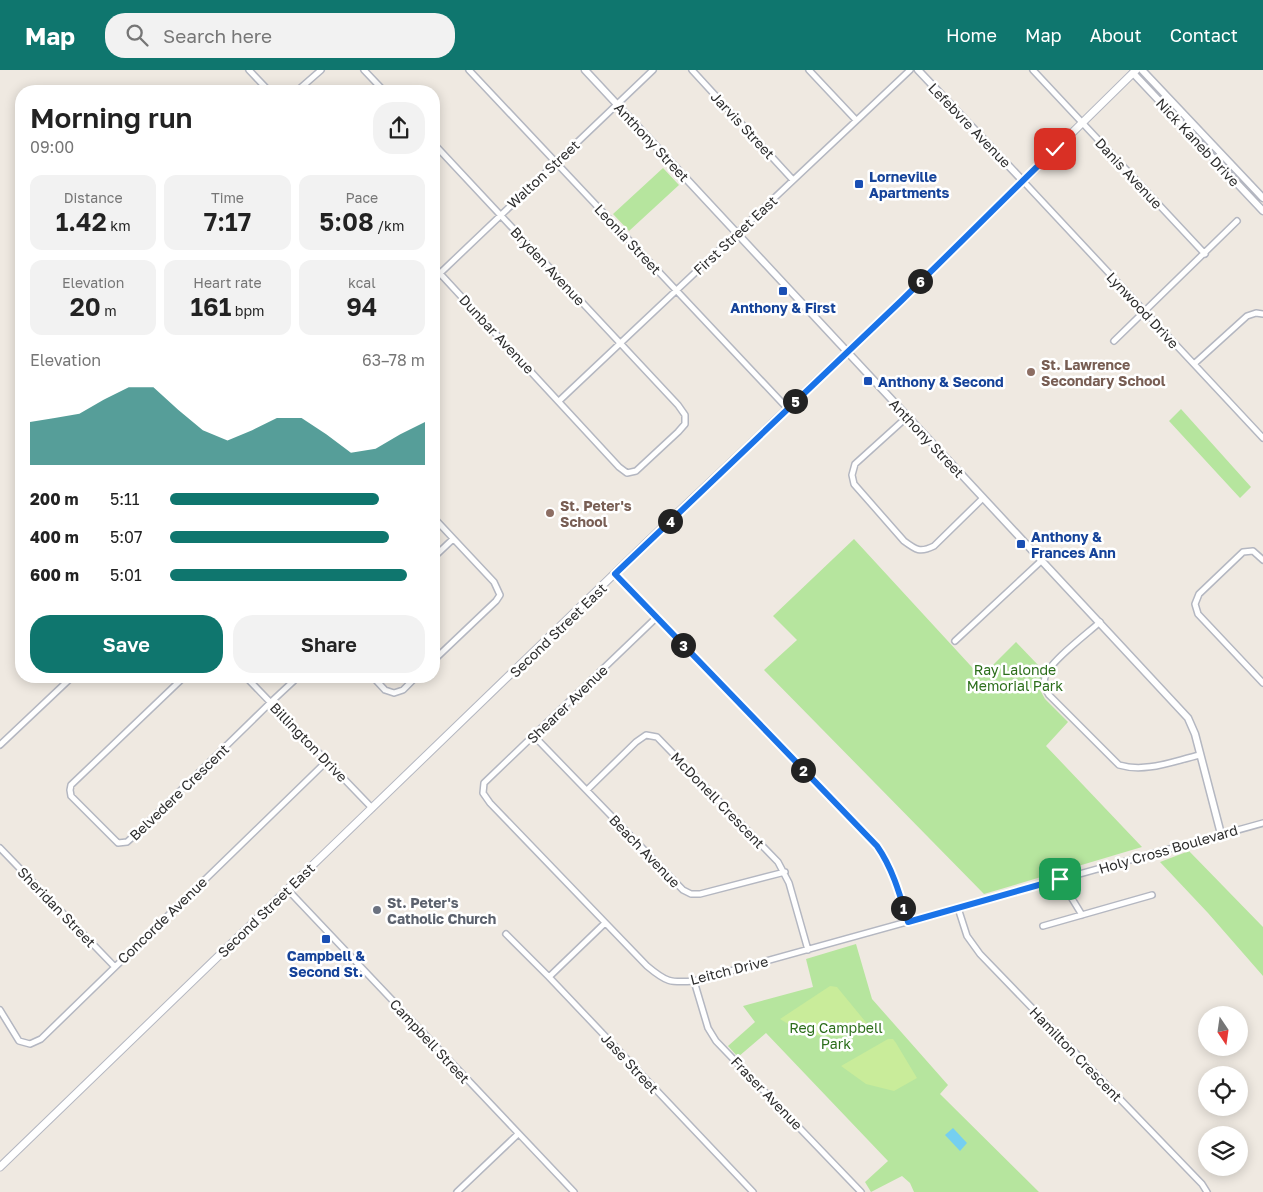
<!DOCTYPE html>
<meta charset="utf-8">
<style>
:root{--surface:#fff;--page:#f2f2f2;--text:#222;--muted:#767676;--accent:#0f766e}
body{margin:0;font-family:"Golos Text",sans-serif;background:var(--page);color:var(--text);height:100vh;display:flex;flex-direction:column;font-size:19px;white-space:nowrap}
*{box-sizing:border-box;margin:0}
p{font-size:16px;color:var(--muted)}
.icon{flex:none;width:28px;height:28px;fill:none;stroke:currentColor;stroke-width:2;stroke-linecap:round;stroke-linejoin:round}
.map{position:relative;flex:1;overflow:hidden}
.panel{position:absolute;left:15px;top:15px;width:425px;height:598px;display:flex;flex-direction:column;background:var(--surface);border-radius:20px;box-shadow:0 2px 12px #0003}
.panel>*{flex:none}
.needle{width:32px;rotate:167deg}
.buttons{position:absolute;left:1198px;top:936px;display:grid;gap:10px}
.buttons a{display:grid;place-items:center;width:50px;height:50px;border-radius:50%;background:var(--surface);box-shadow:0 2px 12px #0003;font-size:25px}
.pin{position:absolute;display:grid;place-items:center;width:42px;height:42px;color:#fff;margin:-21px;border-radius:10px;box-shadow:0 2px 8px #0006}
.km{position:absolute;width:25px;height:25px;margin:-12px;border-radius:50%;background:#222;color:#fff;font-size:14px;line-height:25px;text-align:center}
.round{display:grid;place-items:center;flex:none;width:52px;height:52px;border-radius:20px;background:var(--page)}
.head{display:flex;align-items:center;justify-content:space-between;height:85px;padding:0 15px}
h1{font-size:28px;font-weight:600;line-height:38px}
.figures{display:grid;grid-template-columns:repeat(3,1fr);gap:8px;height:85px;padding:5px 15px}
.figures div{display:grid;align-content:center;border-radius:12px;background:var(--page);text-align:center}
.figures b{font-size:25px;font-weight:600}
.figures small{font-size:14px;font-weight:400}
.figures p{font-size:14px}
.chart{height:140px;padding:10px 15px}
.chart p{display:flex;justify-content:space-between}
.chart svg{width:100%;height:90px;margin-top:5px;fill:var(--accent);opacity:.7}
.primary-button{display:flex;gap:10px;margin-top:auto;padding:10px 15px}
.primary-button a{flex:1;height:58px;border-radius:20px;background:var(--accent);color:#fff;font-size:20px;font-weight:600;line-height:58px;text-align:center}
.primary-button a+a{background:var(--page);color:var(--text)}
ul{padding:0 15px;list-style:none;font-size:16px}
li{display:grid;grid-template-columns:80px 60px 1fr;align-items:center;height:38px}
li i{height:12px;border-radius:6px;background:var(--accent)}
header{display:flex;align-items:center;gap:30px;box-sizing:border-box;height:70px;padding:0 25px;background:var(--accent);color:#fff}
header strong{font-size:24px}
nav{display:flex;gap:28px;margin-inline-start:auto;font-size:18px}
.search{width:350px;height:45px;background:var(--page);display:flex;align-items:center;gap:12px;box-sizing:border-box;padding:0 18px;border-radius:20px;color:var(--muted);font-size:19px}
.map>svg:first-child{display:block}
.green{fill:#b6e59e}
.pitch{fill:#c9ec9a}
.water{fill:#75cff0}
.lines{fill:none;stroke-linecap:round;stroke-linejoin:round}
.minor-casing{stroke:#b4b7c1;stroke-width:8}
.tertiary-casing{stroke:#b4b7c1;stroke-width:9}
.secondary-casing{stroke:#b4b7c1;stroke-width:9}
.minor{stroke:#fff;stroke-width:5}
.tertiary{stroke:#fff;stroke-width:6}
.secondary{stroke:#fff;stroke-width:7}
.route-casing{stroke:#fff;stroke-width:10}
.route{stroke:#1a73e8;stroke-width:6}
.transit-dot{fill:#1a4fb4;stroke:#fff;stroke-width:2}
.education-dot{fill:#8d6e63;stroke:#fff;stroke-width:2}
.worship-dot{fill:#6b7280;stroke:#fff;stroke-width:2}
.labels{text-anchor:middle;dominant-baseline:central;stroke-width:5;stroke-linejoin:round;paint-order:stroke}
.street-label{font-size:14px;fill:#2e2e2e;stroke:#fff}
.transit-label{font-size:14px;font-weight:bold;fill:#164399;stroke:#fff;text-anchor:start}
.education-label{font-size:14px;font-weight:bold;fill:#785e54;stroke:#fff;text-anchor:start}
.park-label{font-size:14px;fill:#2c6e1b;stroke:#fff}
.worship-label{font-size:14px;font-weight:bold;fill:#5b616d;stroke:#fff;text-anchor:start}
</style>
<header>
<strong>Map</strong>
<div class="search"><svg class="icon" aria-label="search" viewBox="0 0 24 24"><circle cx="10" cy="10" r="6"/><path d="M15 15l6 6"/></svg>Search here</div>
<nav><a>Home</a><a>Map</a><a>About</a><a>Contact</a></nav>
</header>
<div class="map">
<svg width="1263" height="1122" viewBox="0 0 1263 1122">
<rect width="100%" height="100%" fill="#efe9e1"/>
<path class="green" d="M663,98L679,115L629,161L613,144Z
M1181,339L1251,417L1240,428L1169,351Z
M854,469L981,607L1016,572L1038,595L1042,603L1040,620L1045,629L1068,652L1046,676L1142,777L984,824L764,600L797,570L773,546Z
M1189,781L1263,857V906L1208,843L1160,792Z
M856,874L872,929L948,1015L940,1024L1039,1122H914L910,1113L902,1106L871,1122L865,1112L888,1091L766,963L738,987L728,976L755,952L743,936L813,917L806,889Z"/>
<path class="pitch" d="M830,916L837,917L869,956L843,966L806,965L780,949Z
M888,969H893L896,973L917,1008L894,1021L866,1014L841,996Z"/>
<path class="water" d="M953,1058L967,1073L960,1081L945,1065Z"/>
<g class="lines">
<defs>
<path id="minor" d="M249,0L269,21
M364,0L384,21
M469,0L787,338
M692,0L793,110
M809,0L856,50
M1033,0L1205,184
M297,21L321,0
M434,74L678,335L685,345V354L678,362L636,401L627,403L619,397L434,197
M1023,111L1263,368
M434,209L653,0
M1114,271L1237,151
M1194,294L1247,246L1256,243L1263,244
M559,331L910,0
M907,347L855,394L852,405L854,414L904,471C916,480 920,483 934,476L983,428
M434,448L494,512L500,525L496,531L434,590
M434,487L453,469
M1263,490L1253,481L1243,482L1199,524L1195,534L1198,544L1263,613
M615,504L877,776C893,799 900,825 908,852
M657,547L484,713L483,723L490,733L647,896C666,912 670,913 694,911L1263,753
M1100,552C1088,563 1048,593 1045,607C1043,615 1045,619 1049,625L1119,695C1146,703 1173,691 1200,685
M955,571L1041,491
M185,606L71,715L70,720L71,726L118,773L127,772L136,764L271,632L299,606
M245,606L372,738
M372,606L385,620L394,623L403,620L417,606
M534,666L683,820L691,824H700L785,802
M0,675L73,606
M587,720L636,672L646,665L657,667L778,792L789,813L808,880
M0,778L114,896
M1060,809L1082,845
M288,820L574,1122
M958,838L967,866L980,884L1202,1114L1207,1122
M1043,856L1152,825
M506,864L549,907L753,1122
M549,907L605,853
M694,911L708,958L716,971L861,1122
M0,940L19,971L30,974L41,969L327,691
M457,1122L518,1064"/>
<path id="tertiary" d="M585,0L1188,648L1195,664L1221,764
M918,0L1023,111
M1142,0L1263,128
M1133,3L1263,141"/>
<path id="secondary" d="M0,1097L670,450L901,231L1136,0"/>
</defs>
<use href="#minor" class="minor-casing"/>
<use href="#tertiary" class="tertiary-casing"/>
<use href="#secondary" class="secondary-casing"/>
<use href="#minor" class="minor"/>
<use href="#tertiary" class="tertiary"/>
<use href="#secondary" class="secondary"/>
</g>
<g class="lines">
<defs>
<path id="route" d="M1055,79L901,231L615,504L877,776C893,799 900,825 908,852L1060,809"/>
</defs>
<use href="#route" class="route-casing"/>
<use href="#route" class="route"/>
</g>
<g class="transit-dot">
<rect x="854" y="109" width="10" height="10" rx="2.5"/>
<rect x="778" y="216" width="10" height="10" rx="2.5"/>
<rect x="863" y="306" width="10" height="10" rx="2.5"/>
<rect x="1016" y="469" width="10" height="10" rx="2.5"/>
<rect x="321" y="864" width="10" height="10" rx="2.5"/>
</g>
<g class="education-dot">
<circle cx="1031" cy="302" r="5"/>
<circle cx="550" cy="443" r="5"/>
</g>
<circle class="worship-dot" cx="377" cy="840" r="5"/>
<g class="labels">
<g class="street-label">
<text transform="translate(743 55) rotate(47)">Jarvis Street</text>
<text transform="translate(970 55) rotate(46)">Lefebvre Avenue</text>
<text transform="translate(652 72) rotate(47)">Anthony Street</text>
<text transform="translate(1198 72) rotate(47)">Nick Kaneb Drive</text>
<text transform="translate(1129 103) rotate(47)">Danis Avenue</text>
<text transform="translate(543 104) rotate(-43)">Walton Street</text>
<text transform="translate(735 165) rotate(-43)">First Street East</text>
<text transform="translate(628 169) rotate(47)">Leonia Street</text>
<text transform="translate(548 196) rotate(47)">Bryden Avenue</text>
<text transform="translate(1143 240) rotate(47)">Lynwood Drive</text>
<text transform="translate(497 264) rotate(47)">Dunbar Avenue</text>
<text transform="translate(927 368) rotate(47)">Anthony Street</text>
<text transform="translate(558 560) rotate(-44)">Second Street East</text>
<text transform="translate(567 634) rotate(-44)">Shearer Avenue</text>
<text transform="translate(309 672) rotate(46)">Billington Drive</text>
<text transform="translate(179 722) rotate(-44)">Belvedere Crescent</text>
<text transform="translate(718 730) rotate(46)">McDonell Crescent</text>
<text transform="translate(1168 779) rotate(-16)">Holy Cross Boulevard</text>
<text transform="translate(645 781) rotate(46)">Beach Avenue</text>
<text transform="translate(57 837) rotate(46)">Sheridan Street</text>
<text transform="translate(266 840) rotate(-44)">Second Street East</text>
<text transform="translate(162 850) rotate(-44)">Concorde Avenue</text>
<text transform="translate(729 900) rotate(-14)">Leitch Drive</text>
<text transform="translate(430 971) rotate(47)">Campbell Street</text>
<text transform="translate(1076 984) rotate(46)">Hamilton Crescent</text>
<text transform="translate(630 993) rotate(47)">Jase Street</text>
<text transform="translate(767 1023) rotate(46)">Fraser Avenue</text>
</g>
<g class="transit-label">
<text x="869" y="106">Lorneville<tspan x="869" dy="16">Apartments</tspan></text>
<text x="783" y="237" text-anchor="middle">Anthony &amp; First</text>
<text x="878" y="311">Anthony &amp; Second</text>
<text x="1031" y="466">Anthony &amp;<tspan x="1031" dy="16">Frances Ann</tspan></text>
<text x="326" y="885" text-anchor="middle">Campbell &amp;<tspan x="326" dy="16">Second St.</tspan></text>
</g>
<g class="education-label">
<text x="1041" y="294">St. Lawrence<tspan x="1041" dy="16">Secondary School</tspan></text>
<text x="560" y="435">St. Peter's<tspan x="560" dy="16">School</tspan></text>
</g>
<g class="park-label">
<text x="1015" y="599">Ray Lalonde<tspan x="1015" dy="16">Memorial Park</tspan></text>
<text x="836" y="957">Reg Campbell<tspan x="836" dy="16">Park</tspan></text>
</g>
<g class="worship-label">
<text x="387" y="832">St. Peter's<tspan x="387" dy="16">Catholic Church</tspan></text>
</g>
</g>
</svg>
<div class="buttons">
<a><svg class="needle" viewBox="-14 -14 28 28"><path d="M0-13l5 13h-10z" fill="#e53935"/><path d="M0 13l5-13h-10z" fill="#767676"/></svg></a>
<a><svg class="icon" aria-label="locate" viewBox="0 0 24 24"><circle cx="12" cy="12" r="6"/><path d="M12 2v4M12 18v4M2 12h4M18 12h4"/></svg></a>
<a><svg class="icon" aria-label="layers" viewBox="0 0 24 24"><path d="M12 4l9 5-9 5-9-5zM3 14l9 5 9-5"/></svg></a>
</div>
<div class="pin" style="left:1060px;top:809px;background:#1e9e55"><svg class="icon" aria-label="arrive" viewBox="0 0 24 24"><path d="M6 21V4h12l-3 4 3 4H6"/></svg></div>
<div class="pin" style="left:1055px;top:79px;background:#d93025"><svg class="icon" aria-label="check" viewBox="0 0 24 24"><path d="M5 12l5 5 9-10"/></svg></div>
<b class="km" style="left:903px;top:838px">1</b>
<b class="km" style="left:803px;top:700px">2</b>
<b class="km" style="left:683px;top:575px">3</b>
<b class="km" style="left:670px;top:451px">4</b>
<b class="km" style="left:795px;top:331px">5</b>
<b class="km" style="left:920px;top:211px">6</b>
<section class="panel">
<div class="head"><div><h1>Morning run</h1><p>09:00</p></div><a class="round"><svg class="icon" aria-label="share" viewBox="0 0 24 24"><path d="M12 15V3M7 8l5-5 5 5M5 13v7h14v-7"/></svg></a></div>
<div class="figures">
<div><p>Distance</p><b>1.42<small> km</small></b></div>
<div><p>Time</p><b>7:17</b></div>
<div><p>Pace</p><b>5:08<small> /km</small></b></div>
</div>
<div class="figures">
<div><p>Elevation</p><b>20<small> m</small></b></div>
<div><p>Heart rate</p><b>161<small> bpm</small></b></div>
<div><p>kcal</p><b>94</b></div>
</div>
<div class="chart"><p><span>Elevation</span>63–78 m</p>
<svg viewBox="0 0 160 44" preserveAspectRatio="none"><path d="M0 44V23L10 21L20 19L30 12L40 6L50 6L60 17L70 27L80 32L90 27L100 21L110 21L120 29L130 38L140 36L150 29L160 23V44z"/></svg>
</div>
<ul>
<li><b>200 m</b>5:11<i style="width:82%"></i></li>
<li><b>400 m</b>5:07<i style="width:86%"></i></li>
<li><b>600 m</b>5:01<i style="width:93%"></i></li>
</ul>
<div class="primary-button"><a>Save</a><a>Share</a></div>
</section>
</div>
